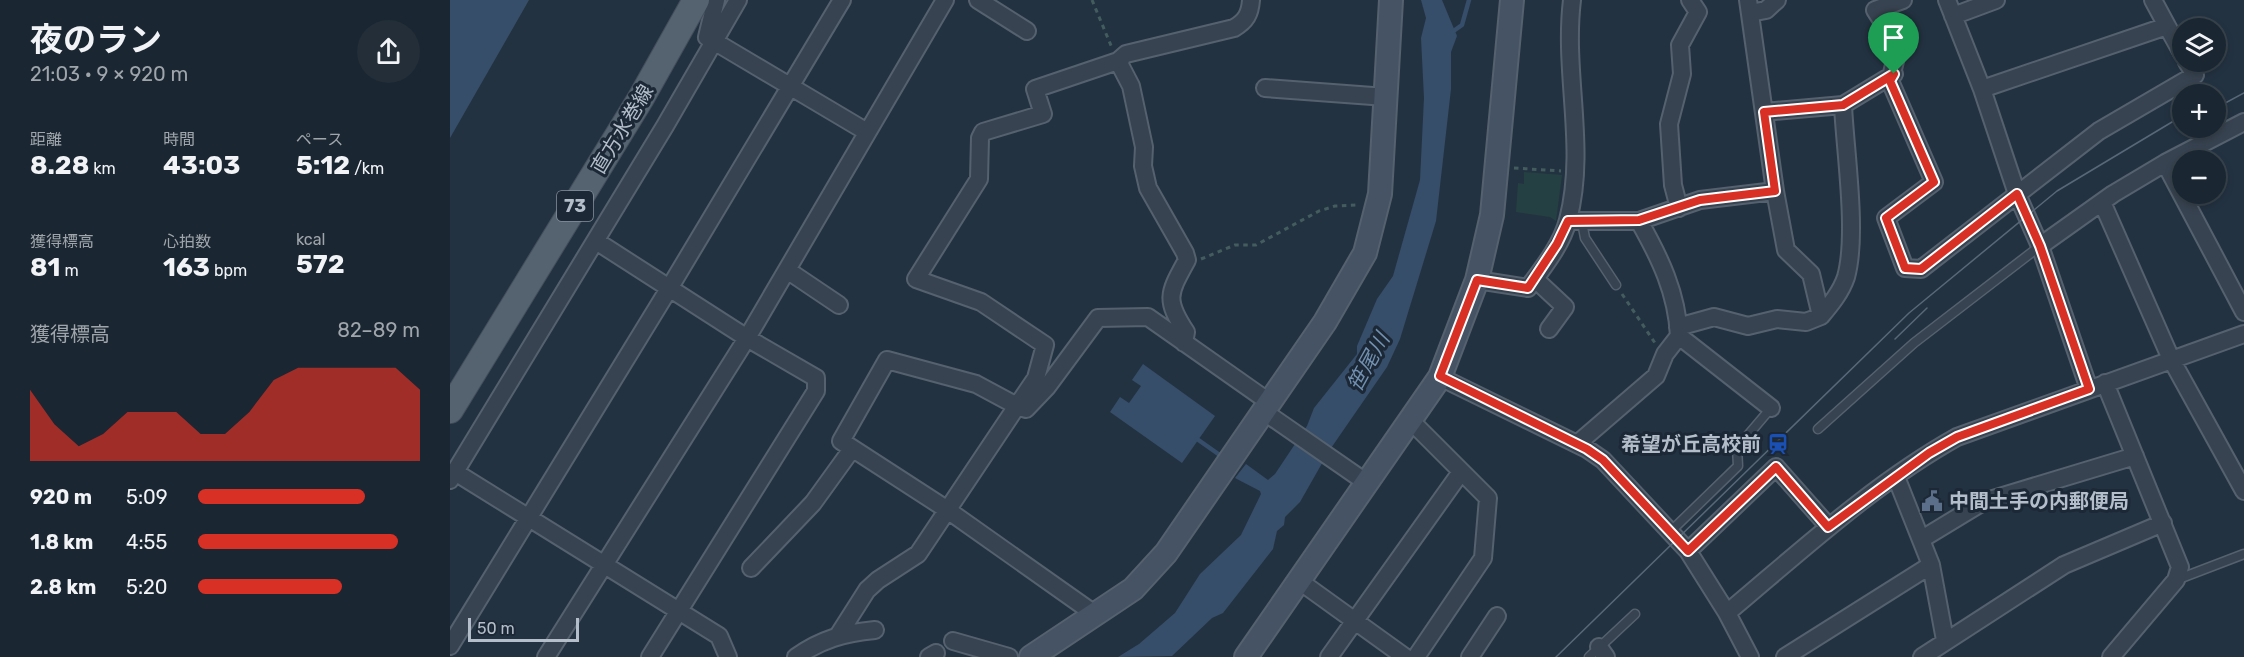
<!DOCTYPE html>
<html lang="ja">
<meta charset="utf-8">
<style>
:root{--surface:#1a2631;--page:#232e39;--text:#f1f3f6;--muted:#9fa5ab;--line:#38434d;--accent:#d93025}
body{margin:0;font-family:Rubik,"Noto Sans JP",sans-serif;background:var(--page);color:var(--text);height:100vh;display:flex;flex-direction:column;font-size:22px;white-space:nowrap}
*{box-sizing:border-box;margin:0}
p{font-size:20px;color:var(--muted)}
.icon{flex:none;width:33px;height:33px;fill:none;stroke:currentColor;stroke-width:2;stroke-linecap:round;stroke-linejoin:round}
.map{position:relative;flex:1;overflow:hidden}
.panel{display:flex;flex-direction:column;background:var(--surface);width:450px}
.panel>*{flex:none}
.tools{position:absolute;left:1722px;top:18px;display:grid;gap:12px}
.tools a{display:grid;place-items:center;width:54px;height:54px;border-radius:50%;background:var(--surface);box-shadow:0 3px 9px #0003,0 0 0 2px var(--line);font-size:30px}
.scale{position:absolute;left:18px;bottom:15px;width:111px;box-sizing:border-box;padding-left:6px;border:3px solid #b4becb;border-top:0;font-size:16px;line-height:21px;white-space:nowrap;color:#b4becb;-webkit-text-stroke:4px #1c2836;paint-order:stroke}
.pin{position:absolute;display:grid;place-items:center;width:51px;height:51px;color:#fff;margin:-62px -26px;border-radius:50% 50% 50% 0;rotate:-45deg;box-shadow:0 0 6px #0007}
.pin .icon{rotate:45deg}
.round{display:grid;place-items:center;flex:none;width:63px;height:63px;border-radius:32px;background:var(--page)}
.summary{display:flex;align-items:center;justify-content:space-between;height:102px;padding:0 30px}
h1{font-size:33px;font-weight:700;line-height:45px}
.metrics{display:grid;grid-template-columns:repeat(3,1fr);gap:9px;height:102px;padding:6px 30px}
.metrics div{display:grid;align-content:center}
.metrics b{font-size:26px;font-weight:700}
.metrics small{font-size:16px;font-weight:400}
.metrics p{font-size:16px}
.chart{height:168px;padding:12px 30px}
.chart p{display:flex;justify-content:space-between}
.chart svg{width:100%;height:108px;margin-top:6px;fill:var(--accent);opacity:.7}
ul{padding:0 30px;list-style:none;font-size:20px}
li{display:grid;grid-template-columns:96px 72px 1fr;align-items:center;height:45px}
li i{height:15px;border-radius:8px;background:var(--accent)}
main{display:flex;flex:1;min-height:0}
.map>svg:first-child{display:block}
.green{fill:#254042}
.water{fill:#364e69}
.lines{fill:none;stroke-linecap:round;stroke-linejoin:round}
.stream{stroke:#364e69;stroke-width:4.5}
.lane-casing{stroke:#55616e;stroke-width:11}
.street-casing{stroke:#55616e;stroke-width:20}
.secondary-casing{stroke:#55616e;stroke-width:26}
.primary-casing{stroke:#444f5d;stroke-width:28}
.path{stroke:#435d5f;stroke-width:3;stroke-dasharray:4.5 4.5;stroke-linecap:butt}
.lane{stroke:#384351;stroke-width:8}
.street{stroke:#384351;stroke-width:16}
.secondary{stroke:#455364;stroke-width:22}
.primary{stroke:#556371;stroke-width:26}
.tram{stroke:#596878;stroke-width:1.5}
.route-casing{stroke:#fff;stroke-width:12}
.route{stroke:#d93025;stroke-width:8}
.labels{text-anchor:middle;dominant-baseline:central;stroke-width:6;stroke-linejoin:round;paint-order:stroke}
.shield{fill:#1c2836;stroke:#86919e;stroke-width:1.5}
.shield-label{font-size:18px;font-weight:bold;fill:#b4becb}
.street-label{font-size:20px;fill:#b4becb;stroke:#1c2836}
.poi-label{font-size:20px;font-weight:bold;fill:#b4becb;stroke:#1c2836;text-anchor:end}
.water-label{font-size:21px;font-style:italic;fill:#7291b1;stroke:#1c2836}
</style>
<main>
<section class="panel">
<div class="summary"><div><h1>夜のラン</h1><p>21:03 · 9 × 920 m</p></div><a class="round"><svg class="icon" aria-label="share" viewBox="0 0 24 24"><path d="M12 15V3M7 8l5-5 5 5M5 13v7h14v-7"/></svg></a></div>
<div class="metrics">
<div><p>距離</p><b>8.28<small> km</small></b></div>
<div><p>時間</p><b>43:03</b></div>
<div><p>ペース</p><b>5:12<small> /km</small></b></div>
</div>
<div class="metrics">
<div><p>獲得標高</p><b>81<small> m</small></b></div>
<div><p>心拍数</p><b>163<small> bpm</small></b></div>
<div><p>kcal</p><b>572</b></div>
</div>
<div class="chart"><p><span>獲得標高</span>82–89 m</p>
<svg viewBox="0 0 160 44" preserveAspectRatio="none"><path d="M0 44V15L10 29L20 38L30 33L40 24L50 24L60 24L70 33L80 33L90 24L100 11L110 6L120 6L130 6L140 6L150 6L160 15V44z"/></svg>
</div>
<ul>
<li><b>920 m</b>5:09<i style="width:75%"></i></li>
<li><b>1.8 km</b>4:55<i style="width:90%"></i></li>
<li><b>2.8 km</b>5:20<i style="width:65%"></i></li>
</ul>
</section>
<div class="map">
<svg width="1794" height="657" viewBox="0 0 1794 657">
<rect width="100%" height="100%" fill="#233241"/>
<path class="green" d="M1074,172L1112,175L1106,221L1100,217L1066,212L1068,183L1074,184Z"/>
<path class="water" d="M0,0H79L0,138Z
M971,0H992L1007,36L1001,52V89L986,221L950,339L937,367L879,451L850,502L835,517L834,525L827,531L823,549L773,613L762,618L722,656L668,657L689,644L725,613L750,574L791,535L811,494L810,491L785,478L796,464L818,480L825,474L857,426L864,408L907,354V346L927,299L943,276L970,180L974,98L971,38L976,18Z
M693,364L765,416L732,463L660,412L670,397L679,403L691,386L682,380Z"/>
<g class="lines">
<path class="stream" d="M1002,32L1012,25L1019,0
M747,439L774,458"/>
<defs>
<path id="lane" d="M1132,222L1135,238L1166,285
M1368,429L1464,343L1590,246
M1220,532L1288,466L1287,448L1321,408
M1726,580L1794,554
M1139,657L1185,614"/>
<path id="street" d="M266,0L257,37L417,132
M528,0L577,31
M1453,0L1425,10L1443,38L1446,57L1440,81L1484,182L1436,218L1455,268L1471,269L1649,131L1745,75L1737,62
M1497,0L1532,89L1567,194L1590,246L1639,389
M1300,13L1316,10L1327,0
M1503,16L1546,0
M1717,26L1732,53
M668,61L681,86L694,147L693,166L698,188L735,253L737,260C719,293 714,299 736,332L734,343
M815,88L936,97
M1532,89L1717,26L1703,0
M1393,105L1444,74
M1314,112L1393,105C1395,151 1408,234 1396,277C1391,292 1381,304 1371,316
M1715,163L1794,312
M1652,202L1721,359L1794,491
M1229,208L1223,185L1219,124L1232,74L1230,45L1248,12L1240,0
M1118,221H1189L1250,200L1325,191L1298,0
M1189,221C1210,258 1227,293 1229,336L1321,408
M146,241L297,338L366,378V391L200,657
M1590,246L1663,194L1715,163L1794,122
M337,270L389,305
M1085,279L1115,307L1099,329
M1027,280L1078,288C1093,268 1112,244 1118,220C1137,147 1113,74 1122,0
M1228,327L1264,317L1298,326L1327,319L1356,322L1371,316L1361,274L1336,250L1325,191
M990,377L1137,449L1153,460L1238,551L1277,613L1300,657
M1655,383L1730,567L1726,580L1661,657
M813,411L917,483
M960,420L1038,498L1033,558L966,657
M1127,444L1206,376L1215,354L1229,336
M5,472L269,636L278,657
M1446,477L1481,565L1495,640
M0,480L215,126L288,0
M1472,539L1533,502L1685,456
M1238,551L1326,467L1379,527
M301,568L363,503L402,449
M848,580L955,657
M1277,613C1350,552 1423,484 1507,437L1794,334
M646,615L496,509L391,441L437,360L526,384L567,406L586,378L595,345L531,302L466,279L529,179L530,138L533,132L593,114L585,89L668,61L676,54L784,28C796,21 800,14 801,0
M389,634L417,590L428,580L468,554L567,406L576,409L597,387L648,318L698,317L819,402
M503,641L559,657
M0,646L220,287L392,0
M1149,647L1156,657
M96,657L297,338L495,0
M346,657C372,639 394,633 425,630
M479,657L486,653
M879,657L1011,472
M1020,657L1047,616
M1335,657L1481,565
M1472,657L1614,565L1713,523"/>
<path id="secondary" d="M581,657L683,589L716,553L875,322L915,253L930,194L941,0
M796,657L990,377L1027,280L1042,215L1062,0"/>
<path id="primary" d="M0,410L191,98L246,0"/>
</defs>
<use href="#lane" class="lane-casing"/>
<use href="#street" class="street-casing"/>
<use href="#secondary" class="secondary-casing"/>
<use href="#primary" class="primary-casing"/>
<path class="path" d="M642,0L662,48
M1064,168L1111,171
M751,259L785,245H806L869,211L885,206L908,205
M1172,294L1205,343"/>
<use href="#lane" class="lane"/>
<use href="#street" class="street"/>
<use href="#secondary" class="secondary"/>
<use href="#primary" class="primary"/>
<path class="tram" d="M1766,108L1794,93
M1445,339L1477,308
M1106,657L1459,313L1607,191L1732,116"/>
</g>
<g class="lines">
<defs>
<path id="route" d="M1444,74L1440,81L1484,182L1436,218L1455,268L1471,269L1567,194L1590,246L1639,389L1507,437L1479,453L1378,527L1326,467L1238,551L1153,460L1137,449L990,376L1027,280L1078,288L1107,244L1118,221L1189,220L1250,200L1325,191L1314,112L1393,105Z"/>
</defs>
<use href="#route" class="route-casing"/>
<use href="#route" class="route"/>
</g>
<defs>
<symbol id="station-bare" viewBox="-9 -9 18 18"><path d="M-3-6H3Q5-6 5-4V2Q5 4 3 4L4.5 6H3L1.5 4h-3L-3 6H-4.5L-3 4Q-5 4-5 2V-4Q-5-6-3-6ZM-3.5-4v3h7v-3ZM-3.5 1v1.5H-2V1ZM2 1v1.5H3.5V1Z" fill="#1a4fb4" stroke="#1c2836" stroke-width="2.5" paint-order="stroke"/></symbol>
<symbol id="civic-bare" viewBox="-9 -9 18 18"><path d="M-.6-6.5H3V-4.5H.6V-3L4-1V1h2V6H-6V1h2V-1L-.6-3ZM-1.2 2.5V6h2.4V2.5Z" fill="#5c6f8a" stroke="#1c2836" stroke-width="2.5" paint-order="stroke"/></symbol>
</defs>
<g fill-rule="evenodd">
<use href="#station-bare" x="1313" y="429" width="30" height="30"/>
<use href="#civic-bare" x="1467" y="486" width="30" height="30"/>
</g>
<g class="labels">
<rect class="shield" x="107" y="191" width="36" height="30" rx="4.5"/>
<g class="shield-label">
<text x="125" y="206">73</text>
</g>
<g class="street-label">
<text transform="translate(172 129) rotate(-59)">直方水巻線</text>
</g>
<g class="poi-label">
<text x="1311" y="444">希望が丘高校前</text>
<text x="1499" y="501" text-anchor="start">中間土手の内郵便局</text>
</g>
<g class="water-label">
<text transform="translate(918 362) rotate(-61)">笹尾川</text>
</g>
</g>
</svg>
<div class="tools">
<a><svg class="icon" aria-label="layers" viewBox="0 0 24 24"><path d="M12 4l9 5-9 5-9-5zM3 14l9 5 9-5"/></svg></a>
<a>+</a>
<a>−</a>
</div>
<div class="scale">50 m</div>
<div class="pin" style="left:1444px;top:74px;background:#1e9e55"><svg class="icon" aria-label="arrive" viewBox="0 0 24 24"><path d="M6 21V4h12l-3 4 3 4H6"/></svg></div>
</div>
</main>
